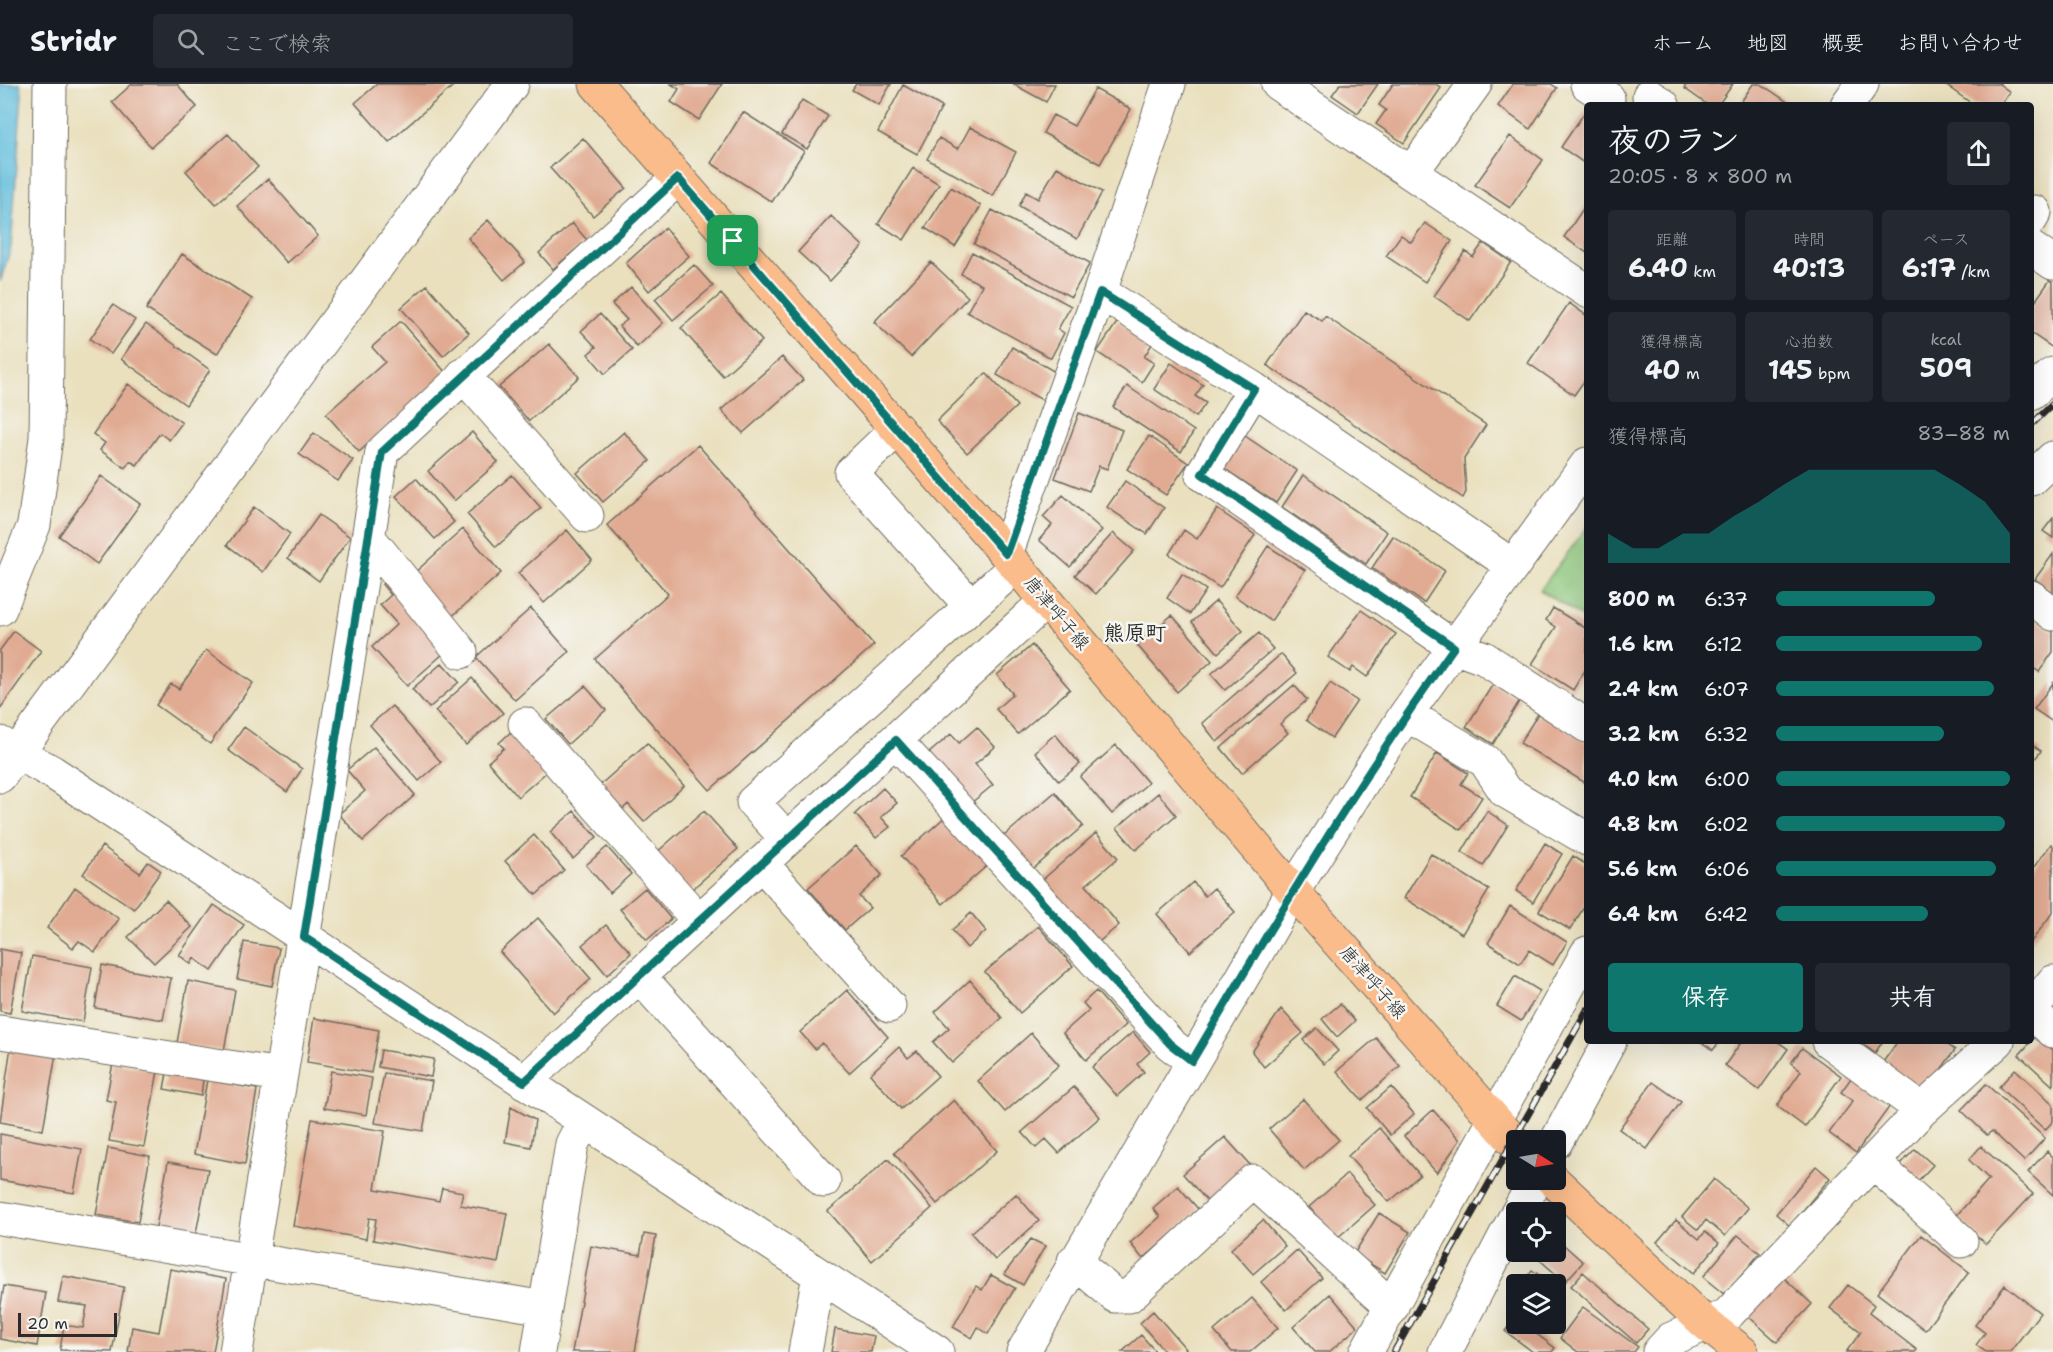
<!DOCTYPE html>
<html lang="ja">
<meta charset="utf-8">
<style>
:root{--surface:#171b24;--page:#242831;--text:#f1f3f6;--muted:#9ea1a6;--line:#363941;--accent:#0f766e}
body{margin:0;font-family:"Shantell Sans","Klee One",sans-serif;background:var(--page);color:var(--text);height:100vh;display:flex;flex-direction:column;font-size:22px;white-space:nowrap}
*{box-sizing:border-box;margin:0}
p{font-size:20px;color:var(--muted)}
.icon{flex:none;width:33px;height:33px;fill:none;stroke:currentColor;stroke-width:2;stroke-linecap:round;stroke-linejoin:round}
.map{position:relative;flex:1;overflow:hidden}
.drawer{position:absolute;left:1584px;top:18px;width:450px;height:942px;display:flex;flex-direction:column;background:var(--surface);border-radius:6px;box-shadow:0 6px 24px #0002}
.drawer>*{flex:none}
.needle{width:39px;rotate:101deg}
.buttons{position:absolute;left:1506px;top:1046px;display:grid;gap:12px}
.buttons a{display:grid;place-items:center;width:60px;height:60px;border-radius:6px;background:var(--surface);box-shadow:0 6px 24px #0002;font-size:30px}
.scale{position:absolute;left:18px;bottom:15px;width:99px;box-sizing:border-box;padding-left:6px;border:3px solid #2b2b2b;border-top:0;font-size:16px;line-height:21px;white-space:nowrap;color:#2b2b2b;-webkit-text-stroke:4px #f6f6f2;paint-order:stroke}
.pin{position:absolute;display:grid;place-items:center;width:51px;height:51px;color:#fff;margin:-26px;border-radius:12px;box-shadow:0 3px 9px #0006}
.round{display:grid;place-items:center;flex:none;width:63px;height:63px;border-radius:6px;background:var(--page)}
.overview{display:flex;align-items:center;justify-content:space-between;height:102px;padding:0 24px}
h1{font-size:33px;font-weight:700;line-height:45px}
.stats{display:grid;grid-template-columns:repeat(3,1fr);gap:9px;height:102px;padding:6px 24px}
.stats div{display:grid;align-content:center;border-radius:6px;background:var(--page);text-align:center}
.stats b{font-size:26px;font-weight:700}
.stats small{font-size:16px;font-weight:400}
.stats p{font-size:16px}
.chart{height:168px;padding:12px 24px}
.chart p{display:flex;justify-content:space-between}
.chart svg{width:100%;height:108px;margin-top:6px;fill:var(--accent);opacity:.7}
.cta{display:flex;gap:12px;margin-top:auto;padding:12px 24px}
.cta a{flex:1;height:69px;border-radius:6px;background:var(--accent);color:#fff;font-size:24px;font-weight:700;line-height:69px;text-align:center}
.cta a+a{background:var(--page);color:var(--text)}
ul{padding:0 24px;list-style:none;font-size:20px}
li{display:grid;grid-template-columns:96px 72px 1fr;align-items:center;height:45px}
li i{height:15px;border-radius:8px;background:var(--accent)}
header{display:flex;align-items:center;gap:36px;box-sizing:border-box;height:84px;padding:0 30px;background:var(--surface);border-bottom:2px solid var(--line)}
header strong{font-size:28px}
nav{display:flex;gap:33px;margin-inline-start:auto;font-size:21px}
.search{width:420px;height:54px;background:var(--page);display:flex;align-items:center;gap:15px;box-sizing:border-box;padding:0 21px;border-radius:6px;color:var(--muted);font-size:22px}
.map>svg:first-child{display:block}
.green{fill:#8fc87d;stroke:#5d7a54;stroke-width:1.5}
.water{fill:#5fbddd;stroke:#457484;stroke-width:1.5}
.building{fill:#e1ab93}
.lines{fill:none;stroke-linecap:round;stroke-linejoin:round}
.minor-casing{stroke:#6e6a5e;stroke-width:35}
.major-casing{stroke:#6e6a5e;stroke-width:35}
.minor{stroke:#fff;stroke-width:33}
.major{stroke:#fabc8b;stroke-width:33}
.rail-casing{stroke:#2b2b2b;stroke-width:7}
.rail{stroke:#f6f6f2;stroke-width:4.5;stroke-dasharray:14;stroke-linecap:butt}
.route-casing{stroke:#fff;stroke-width:12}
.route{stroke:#0f766e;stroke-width:8}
.labels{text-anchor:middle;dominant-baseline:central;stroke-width:5;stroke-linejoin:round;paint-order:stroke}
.street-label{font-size:18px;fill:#2b2b2b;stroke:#f6f6f2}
.quarter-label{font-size:21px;font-weight:bold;fill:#2b2b2b;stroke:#f6f6f2}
</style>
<header>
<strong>Stridr</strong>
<div class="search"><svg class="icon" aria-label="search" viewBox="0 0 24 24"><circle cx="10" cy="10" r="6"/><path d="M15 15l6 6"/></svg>ここで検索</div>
<nav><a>ホーム</a><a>地図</a><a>概要</a><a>お問い合わせ</a></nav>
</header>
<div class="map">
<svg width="2053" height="1268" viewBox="0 0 2053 1268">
<rect width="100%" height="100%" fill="#f6f6f2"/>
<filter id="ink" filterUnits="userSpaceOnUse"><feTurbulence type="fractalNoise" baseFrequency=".0167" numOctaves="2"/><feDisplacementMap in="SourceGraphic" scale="12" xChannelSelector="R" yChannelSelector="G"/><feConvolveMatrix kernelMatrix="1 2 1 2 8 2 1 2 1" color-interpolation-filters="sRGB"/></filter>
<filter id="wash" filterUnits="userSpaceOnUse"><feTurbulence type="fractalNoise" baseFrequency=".008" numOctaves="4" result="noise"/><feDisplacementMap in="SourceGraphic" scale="24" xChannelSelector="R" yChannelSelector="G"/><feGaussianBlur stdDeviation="1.35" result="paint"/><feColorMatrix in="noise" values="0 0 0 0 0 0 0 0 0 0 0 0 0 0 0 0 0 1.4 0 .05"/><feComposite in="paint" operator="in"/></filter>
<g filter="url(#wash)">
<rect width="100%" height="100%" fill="#eae0be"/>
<path class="green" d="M1587,443V536L1540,506Z"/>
<path class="water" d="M0,0H20L22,9L11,163L0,198Z"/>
<g id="blocks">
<path class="building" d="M132,0H177L197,23L151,63L112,18Z
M377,0H452L453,2L389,58L355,19Z
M671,0H722L699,36L671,18L679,5Z
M856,0H891L879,21L852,6Z
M1013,0H1055L1046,18Z
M1340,0H1378L1358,29L1332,11Z
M1393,0H1436L1441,4L1404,59L1376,40L1386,26L1379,21Z
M1513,0H1551L1557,4L1530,45L1498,22Z
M1687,0H1733L1718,21H1708L1684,4Z
M1753,0H1761L1792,21H1739Z
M1944,0H1999L2010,8L2000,21H1974Z
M903,1L942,23L917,70L878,48Z
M1095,5L1131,25L1100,80L1043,49L1053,31L1074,42Z
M802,16L828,32L807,65L782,50Z
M1587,25V81L1561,63Z
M743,28L804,67L772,118L711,79Z
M970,43L1016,68L993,112L927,75L939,54L958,65Z
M228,50L258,83L216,120L186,87Z
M1510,52L1543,76L1510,124L1475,101Z
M583,54L626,104L593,132L550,84Z
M1057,83L1102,108L1077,155L1019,122L1026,108L1038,115Z
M913,84L939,100L904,156L878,140Z
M268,95L318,152L287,179L237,122Z
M951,103L981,122L955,163L925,144Z
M1587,119V169L1564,153Z
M992,126L1090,179L1071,213L974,160Z
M831,132L863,162L830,197L798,168Z
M488,136L525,178L504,196L468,154Z
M572,139L587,156L553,185L539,169Z
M1425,139L1452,157L1425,198L1386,172L1401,151L1411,158Z
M665,144L689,172L649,207L626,179Z
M1483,159L1511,178L1470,237L1434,212L1465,167L1473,173Z
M972,168L1071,222L1058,245L1064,249L1051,274L967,228L982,201L961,190Z
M182,170L252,215L217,270L146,225Z
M931,178L968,213L911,273L874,238Z
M694,181L713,202L673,236L655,215Z
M2050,196L2053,198V264L2031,249V223Z
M427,201L469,249L443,272L401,224Z
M631,203L663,239L637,263L619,242L627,236L612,220Z
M721,210L762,257L723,292L681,244Z
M1569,219L1587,232V293L1574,311L1528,279Z
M113,221L135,236L111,270L90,255Z
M1304,226L1322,237L1325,232L1486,341L1464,375L1466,408L1463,414L1267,281Z
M600,230L632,266L605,290L588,270L596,263L581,247Z
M401,237L447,290L359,368L326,330L385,278L372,263Z
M1118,237L1152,260L1144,273L1154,279L1142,298L1097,268Z
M146,240L210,286L186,321L121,275Z
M549,260L579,293L529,337L499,303Z
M1012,263L1057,289L1042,316L997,291Z
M782,273L803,296L743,349L721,326Z
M1171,279L1203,301L1195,312L1206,319L1196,333L1154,305Z
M986,289L1017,322L967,369L937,337Z
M128,300L182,339L169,356L160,349L137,381L130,377L125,384L100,366L105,359L93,350Z
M1127,302L1194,347L1181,368L1113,323Z
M1079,329L1122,346L1107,385L1099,382L1089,407L1055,394Z
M472,348L498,378L454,417L428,387Z
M624,348L650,377L603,418L577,389Z
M314,349L353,376L338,397L299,370Z
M1149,352L1188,379L1166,411L1127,385Z
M1245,352L1297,387L1276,419L1223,384Z
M698,361L874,561L710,706L595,575L668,510L607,441Z
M512,391L541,424L496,463L467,430Z
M1303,391L1387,448L1366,480L1282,423Z
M101,392L140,420L97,480L59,452Z
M416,394L454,438L435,455L396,412Z
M1125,397L1164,424L1147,450L1107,423Z
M1063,411L1102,446L1070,483L1039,456L1052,441L1043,433Z
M254,423L290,450L263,488L227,461Z
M1217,425L1255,451L1220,504L1169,470L1184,446L1197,455Z
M319,431L350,453L319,497L288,474Z
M2053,434V454L2043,447Z
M463,445L501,489L449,535L411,492Z
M567,446L592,476L544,519L518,489Z
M1113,449L1134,467L1096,510L1075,491Z
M1393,452L1445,487L1424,519L1372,484Z
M1268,462L1305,486L1271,537L1235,512Z
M2053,470V508L2035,495Z
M1182,490L1206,506L1190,530L1167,514Z
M392,492L453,561L407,602L372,563L397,540L380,521L391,511L382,500Z
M1216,517L1243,547L1218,569L1192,538Z
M531,524L569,568L515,616L476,573Z
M1553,524L1587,545V583L1573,606L1532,580L1556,543L1546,536Z
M1361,526L1396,550L1367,593L1353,583L1350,588L1328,573Z
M1172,531L1212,577L1177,608L1137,561Z
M2031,532L2053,548V568L2039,588L2031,582Z
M14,547L41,567L0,625V566Z
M1259,549L1273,565L1225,606L1211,590Z
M1032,561L1070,605L1018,650L996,625L1013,610L997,591Z
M206,566L253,599L210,660L156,621L171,600L179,605Z
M1281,570L1297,589L1217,658L1202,639Z
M442,579L459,598L429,624L412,605Z
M472,594L503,629L466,661L435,627Z
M1330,599L1357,617L1332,654L1306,636Z
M2053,599V638L2034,625Z
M1493,600L1520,616L1493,660L1466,643Z
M1294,601L1307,616L1280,640L1288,649L1242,689L1221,664Z
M585,602L606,626L568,660L546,635Z
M392,622L441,678L419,697L370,641Z
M1539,628L1587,658V700L1520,659Z
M244,643L302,685L287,708L228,666Z
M977,643L995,663L975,680L993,701L971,719L928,670L951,650L959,659Z
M515,644L550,685L518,713L488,678L504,664L499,659Z
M1055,650L1080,680L1059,697L1035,668Z
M647,659L684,702L644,738L628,720L622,726L600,701Z
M2031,660L2041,667L2031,680Z
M1116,661L1148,699L1112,730L1080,693Z
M374,663L415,711L363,757L339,730L365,707L347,686Z
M1437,669L1468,689L1461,700L1482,713L1461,746L1410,713Z
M883,704L897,719L881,733L890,743L876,754L855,730Z
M1055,708L1083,742L1033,785L1004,752Z
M1158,709L1176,731L1136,766L1117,744Z
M574,727L597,753L573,775L550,748Z
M704,727L738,765L690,807L656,769Z
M1487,727L1508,741L1483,782L1462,768Z
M946,732L989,780L943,820L901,772Z
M1096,749L1118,774L1086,801L1119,841L1095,861L1041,797Z
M534,751L564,786L536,811L505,777Z
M1545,759L1562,770L1533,818L1516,807Z
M2051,760L2053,762V828L2031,858V787Z
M102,762L140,789L148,778L161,787L134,825L83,790Z
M856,762L882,791L859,812L870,824L845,846L808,804Z
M607,763L631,790L610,809L586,781Z
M1431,770L1489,806L1462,850L1404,814Z
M1573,772L1587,781V818L1570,846L1539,827Z
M1193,798L1205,812L1214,804L1235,828L1190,868L1157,830Z
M75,803L119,835L95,868L79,857L73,864L47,844Z
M645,804L671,835L647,856L620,825Z
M166,816L192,843L154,879L128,853Z
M214,821L244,841L212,887L194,874L191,880L179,871Z
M1510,822L1567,858L1553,881L1529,866L1520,880L1488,859Z
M971,829L986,847L967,864L952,846Z
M538,834L591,895L553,929L500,868Z
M606,841L631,869L607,891L582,861Z
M1038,842L1073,882L1020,929L985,888Z
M244,858L279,864L272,902L237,895Z
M0,865L21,869L10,929L0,927Z
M32,872L92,883L83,938L22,927Z
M102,881L171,894L163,936L95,924Z
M1515,892L1540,907L1521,937L1497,922Z
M970,896L1002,934L952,979L933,958L949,944L935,928Z
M188,897L235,906L224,967L177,959Z
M847,906L888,953L849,989L822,959L815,965L800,948Z
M1096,907L1126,941L1086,976L1063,949L1089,926L1083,919Z
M1340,920L1355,937L1337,953L1322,935Z
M1281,925L1303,949L1264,983L1252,968Z
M314,934L379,946L371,989L307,978Z
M1317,944L1338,967L1324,980L1303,956Z
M1133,948L1150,968L1137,980L1144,988L1117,1012L1092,983Z
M1031,949L1059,981L1005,1028L978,997Z
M2037,951L2053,966V1002L2019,971Z
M1376,954L1400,982L1362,1016L1337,987Z
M1700,957H1720L1713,966Z
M1742,957H1777L1788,965L1759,1006L1725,981Z
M1858,957H1883L1875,969Z
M1898,957H1942L1955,966L1925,1008L1883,978Z
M11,962L56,970L43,1046L0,1038Z
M899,963L908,974L917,967L938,992L901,1025L870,990Z
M1802,964L1841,992L1805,1043L1777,1022L1801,987L1791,979Z
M381,966L434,975L431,993L378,983Z
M113,979L158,987L144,1063L109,1057L116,1018L106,1016Z
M2015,985L2053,1020V1037L2045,1046L1999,1003Z
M331,987L372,994L366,1031L324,1024Z
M167,989L203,996L201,1012L164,1005Z
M384,989L432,997L423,1047L375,1039Z
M1851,994L1890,1022L1856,1069L1829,1049L1853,1017L1841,1008Z
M207,996L257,1005L245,1080L194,1070Z
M1653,998L1681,1018L1647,1065L1619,1045Z
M1986,1000L2045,1054L2024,1077L1992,1047L1987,1051L1961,1026Z
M1074,1003L1100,1033L1059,1069L1046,1055L1036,1064L1022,1048Z
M1391,1003L1414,1030L1390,1051L1367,1024Z
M1303,1015L1339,1056L1304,1086L1269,1045Z
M954,1016L997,1067L937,1120L894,1069Z
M511,1023L535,1036L531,1063L505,1058Z
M1433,1026L1460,1056L1437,1089L1404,1052Z
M312,1035L385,1047L375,1105L439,1117L442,1104L463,1108L460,1121L507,1129L498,1179L373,1156L376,1135L369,1134L366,1155L293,1142Z
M1379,1044L1420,1091L1389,1118L1348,1072Z
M0,1050L82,1065L74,1109L0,1096Z
M1225,1053L1250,1081L1208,1118L1183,1090Z
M1981,1062L2033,1110L1986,1160L1956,1132L1989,1095L1969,1076Z
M108,1064L150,1072L138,1138L96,1131Z
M1915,1065L1933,1081L1915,1100L1898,1083Z
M2047,1067L2053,1073V1111L2028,1088Z
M888,1075L932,1124L872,1177L828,1127Z
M168,1078L208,1085L195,1155L155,1148Z
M1816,1082L1830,1094L1790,1142L1776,1130Z
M1347,1090L1375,1121L1336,1155L1309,1123Z
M1714,1095L1748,1124L1725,1152L1706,1136L1698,1146L1682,1133Z
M1178,1102L1199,1126L1143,1175L1130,1159L1160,1133L1153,1124Z
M1016,1110L1039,1137L995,1176L971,1149Z
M1379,1129L1410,1148L1385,1189L1354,1170Z
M1263,1136L1285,1162L1253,1190L1231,1165Z
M1676,1136L1699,1155L1705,1148L1719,1159L1694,1189L1657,1158Z
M644,1150L656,1152L635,1268H572L591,1162L640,1171Z
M1738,1151L1760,1169L1725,1211L1703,1193Z
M1921,1151L1969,1188L1925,1246L1877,1209Z
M1556,1154L1583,1178L1565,1198L1534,1171L1538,1167H1556Z
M1031,1155L1045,1162L1023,1201L1004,1190Z
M1297,1166L1322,1194L1286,1226L1261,1198Z
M170,1185L226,1195L213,1268H128L132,1243L159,1248Z
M1532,1186L1552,1200H1522Z
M1583,1188L1648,1245L1636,1259L1571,1202Z
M991,1191L1015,1204L988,1250L978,1243L972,1254L953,1243L976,1202L982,1206Z
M63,1192L124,1203L112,1268L60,1266L64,1241L83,1244L87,1222L58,1218Z
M1782,1192L1812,1220L1777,1258L1747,1231Z
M1848,1201L1874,1221L1869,1229L1917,1266L1915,1268H1846L1861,1248L1830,1224Z
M2005,1201L2040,1229L2010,1268H1986L1976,1261L1985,1249L1975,1241Z
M4,1202L46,1209L37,1262L0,1255V1227Z
M1330,1210L1358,1243L1329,1268H1315L1293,1243Z
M1252,1214L1278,1244L1250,1268H1232L1214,1247Z
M1583,1223L1638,1263L1634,1268H1578L1560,1254Z
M1153,1227L1186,1265L1183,1268H1165L1140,1239Z
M1515,1234L1516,1239H1522L1555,1264L1552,1268H1533L1505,1247Z
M835,1245L874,1252L871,1268H831Z
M1141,1251L1156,1268H1122Z"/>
</g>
</g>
<g filter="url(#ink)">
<use href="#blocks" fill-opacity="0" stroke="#6e6a5e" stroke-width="1.5"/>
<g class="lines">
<defs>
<path id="minor" d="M1278,0L1587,207
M1587,0L1608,14
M1649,12L1663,21
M1847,21L1862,0
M1412,88L1475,0
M2031,135L2035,128
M2031,164L2053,179
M1100,208L1254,305L1202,390L1454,563L1484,574L1587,642
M463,291L587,432
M1254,305L1513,482
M2031,309L2053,290
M897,345L851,389L971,522
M2031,395L2053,374
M368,453L461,568
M1006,470L1100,208L1169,0
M2031,513L2053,530
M0,525L34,441L46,354L50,0
M1406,630L1485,677L1505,707L1587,755
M525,640L699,837
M895,656L1170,960L1192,977
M0,659L52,688L937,1268
M0,692L512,0
M787,755L753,718L1016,482
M761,779L889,922
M639,892L824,1097
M2031,926L2053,898
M2031,929L2053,947
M0,948L281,991
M1828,957L1922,1026
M524,998L1046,517
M1556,1058L1610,957
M1873,1078L1961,1157
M1518,1128L1536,1095
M0,1134L545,1224
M1074,1177L1115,1212H1129L1253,1097L1392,1223
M236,1268L382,368L678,94
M538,1268L572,1060L584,1037
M805,1268L819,1191
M1023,1268L1293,807L1406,630L1587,380
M1366,1268L1587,869
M1445,1268L1516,1131
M1659,1268L1671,1255L1727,1231L1922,1026L1998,957"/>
<path id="major" d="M596,0L1006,470L1293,807L1516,1060
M1552,1095L1705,1239L1742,1268"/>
</defs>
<use href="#minor" class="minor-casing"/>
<use href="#major" class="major-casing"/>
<use href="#minor" class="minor"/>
<use href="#major" class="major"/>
<defs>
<path id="rail" d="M2031,341L2053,320
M1394,1268L1587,926"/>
</defs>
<use href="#rail" class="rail-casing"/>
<use href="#rail" class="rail"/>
</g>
</g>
<g class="lines" filter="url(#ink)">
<defs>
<path id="route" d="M678,94L1006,470L1100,208L1254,305L1202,390L1454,563C1359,696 1275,836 1192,977L1170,960L896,656L524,998L304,853L382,368Z"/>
</defs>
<use href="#route" class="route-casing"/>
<use href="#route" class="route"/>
</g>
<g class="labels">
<g class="street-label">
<text transform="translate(1057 529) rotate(50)">唐津呼子線</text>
<text transform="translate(1373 898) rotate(49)">唐津呼子線</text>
</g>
<g class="quarter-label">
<text x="1135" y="549">熊原町</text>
</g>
</g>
</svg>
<div class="buttons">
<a><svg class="needle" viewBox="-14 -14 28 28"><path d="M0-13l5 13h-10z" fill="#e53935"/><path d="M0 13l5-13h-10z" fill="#9ea1a6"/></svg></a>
<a><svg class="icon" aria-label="locate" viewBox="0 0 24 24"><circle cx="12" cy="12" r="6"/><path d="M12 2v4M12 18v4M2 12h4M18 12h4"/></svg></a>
<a><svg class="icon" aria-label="layers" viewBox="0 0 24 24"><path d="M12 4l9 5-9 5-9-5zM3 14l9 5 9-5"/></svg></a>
</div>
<div class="scale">20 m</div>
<div class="pin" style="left:733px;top:157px;background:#1e9e55"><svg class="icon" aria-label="arrive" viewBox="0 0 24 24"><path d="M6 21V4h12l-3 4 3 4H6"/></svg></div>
<section class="drawer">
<div class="overview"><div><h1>夜のラン</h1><p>20:05 · 8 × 800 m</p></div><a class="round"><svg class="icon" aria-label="share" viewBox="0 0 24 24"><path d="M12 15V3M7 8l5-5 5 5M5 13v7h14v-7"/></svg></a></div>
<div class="stats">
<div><p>距離</p><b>6.40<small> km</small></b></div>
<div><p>時間</p><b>40:13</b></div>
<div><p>ペース</p><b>6:17<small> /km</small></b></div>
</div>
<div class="stats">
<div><p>獲得標高</p><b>40<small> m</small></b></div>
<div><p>心拍数</p><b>145<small> bpm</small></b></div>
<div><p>kcal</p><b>509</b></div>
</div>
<div class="chart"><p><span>獲得標高</span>83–88 m</p>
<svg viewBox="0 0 160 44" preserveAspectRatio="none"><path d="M0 44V32L10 38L20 38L30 32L40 32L50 25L60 19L70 12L80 6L90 6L100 6L110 6L120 6L130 6L140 12L150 19L160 32V44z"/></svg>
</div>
<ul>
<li><b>800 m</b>6:37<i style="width:68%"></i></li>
<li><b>1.6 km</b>6:12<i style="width:88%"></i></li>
<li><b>2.4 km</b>6:07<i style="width:93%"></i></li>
<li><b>3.2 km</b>6:32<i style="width:72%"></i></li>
<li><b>4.0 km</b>6:00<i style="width:100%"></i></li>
<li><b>4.8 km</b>6:02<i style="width:98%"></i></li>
<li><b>5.6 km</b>6:06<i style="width:94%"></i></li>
<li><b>6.4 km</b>6:42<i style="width:65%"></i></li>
</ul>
<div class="cta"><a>保存</a><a>共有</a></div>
</section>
</div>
